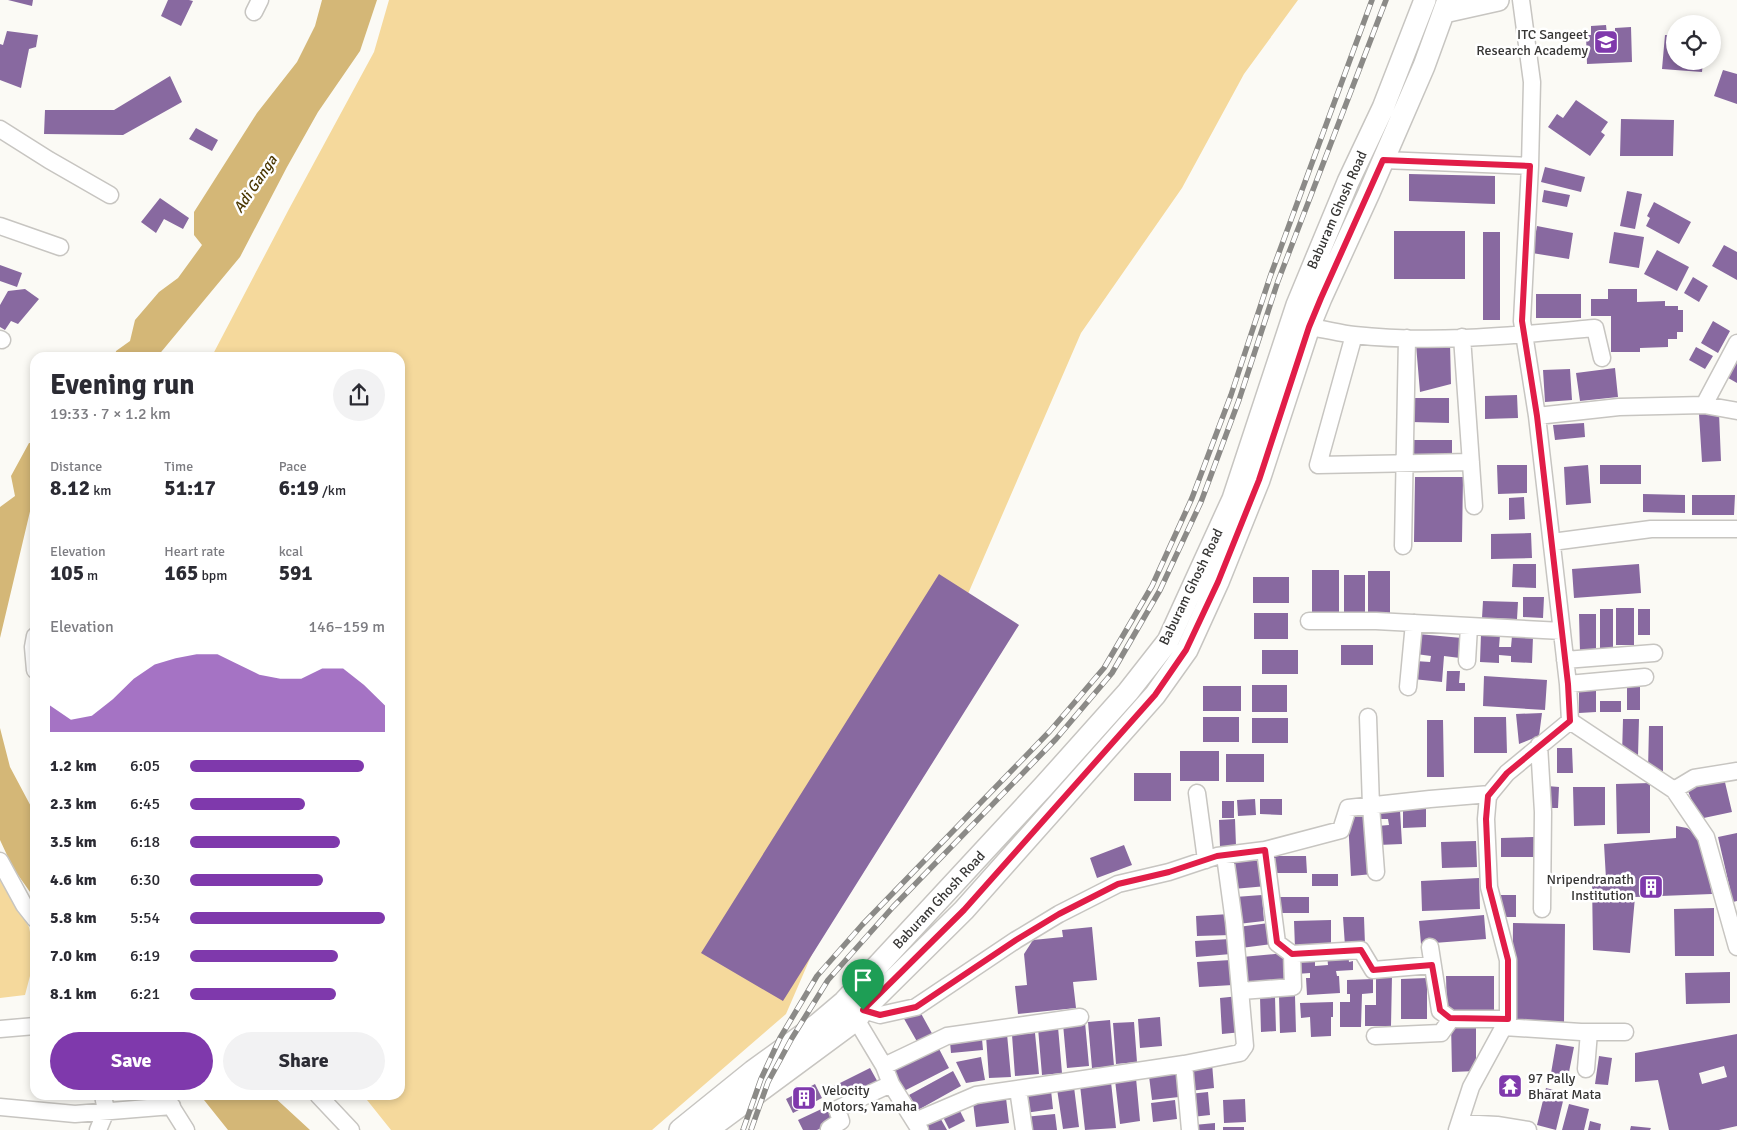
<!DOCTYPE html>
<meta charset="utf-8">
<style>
:root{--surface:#fff;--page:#f2f2f3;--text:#2b2b33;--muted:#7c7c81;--accent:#7f39ac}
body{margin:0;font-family:Signika,sans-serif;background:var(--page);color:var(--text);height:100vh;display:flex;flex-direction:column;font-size:19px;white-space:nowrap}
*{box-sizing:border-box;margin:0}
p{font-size:16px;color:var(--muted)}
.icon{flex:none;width:28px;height:28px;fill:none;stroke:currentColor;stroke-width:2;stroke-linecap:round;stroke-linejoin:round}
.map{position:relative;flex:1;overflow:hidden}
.drawer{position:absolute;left:30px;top:352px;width:375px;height:748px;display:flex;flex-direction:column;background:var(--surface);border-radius:15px;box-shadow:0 2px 8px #0003}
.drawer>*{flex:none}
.tools{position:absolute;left:1666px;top:15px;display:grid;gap:10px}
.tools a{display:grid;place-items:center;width:55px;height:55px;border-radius:50%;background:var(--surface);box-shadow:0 2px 8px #0003;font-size:25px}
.pin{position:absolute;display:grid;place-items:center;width:42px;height:42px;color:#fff;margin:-51px -21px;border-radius:50% 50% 50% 0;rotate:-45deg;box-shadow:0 0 5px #0007}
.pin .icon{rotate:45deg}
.round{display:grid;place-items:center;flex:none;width:52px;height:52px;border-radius:26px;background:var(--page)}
.head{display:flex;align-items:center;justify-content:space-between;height:85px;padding:0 20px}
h1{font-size:28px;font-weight:800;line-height:38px}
.figures{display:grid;grid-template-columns:repeat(3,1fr);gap:8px;height:85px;padding:5px 20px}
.figures div{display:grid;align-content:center}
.figures b{font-size:21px;font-weight:800}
.figures small{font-size:14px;font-weight:400}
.figures p{font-size:14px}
.chart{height:140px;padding:10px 20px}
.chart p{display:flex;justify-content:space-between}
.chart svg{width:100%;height:90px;margin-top:5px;fill:var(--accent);opacity:.7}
.action{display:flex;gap:10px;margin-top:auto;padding:10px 20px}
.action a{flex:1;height:58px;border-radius:30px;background:var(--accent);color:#fff;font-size:20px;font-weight:800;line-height:58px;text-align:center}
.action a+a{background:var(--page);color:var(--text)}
ul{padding:0 20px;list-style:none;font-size:16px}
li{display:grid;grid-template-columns:80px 60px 1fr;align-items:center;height:38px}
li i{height:12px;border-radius:6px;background:var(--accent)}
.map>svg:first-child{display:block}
.green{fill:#f5d99c}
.water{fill:#d4b777}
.building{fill:#8869a0;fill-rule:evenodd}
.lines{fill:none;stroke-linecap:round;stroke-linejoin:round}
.minor-casing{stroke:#c7c5c1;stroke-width:19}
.major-casing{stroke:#c7c5c1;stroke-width:24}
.minor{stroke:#fff;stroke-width:16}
.major{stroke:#fff;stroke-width:21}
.rail-casing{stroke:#8b8a87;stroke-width:5.5}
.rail{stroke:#fff;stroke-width:4;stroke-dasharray:11;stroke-linecap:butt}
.route-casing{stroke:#fff;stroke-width:10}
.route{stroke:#e11d48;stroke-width:6}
.labels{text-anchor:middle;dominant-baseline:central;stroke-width:5;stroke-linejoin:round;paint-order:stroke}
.poi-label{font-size:14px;fill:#373635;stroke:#fff;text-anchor:end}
.street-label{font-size:14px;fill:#373635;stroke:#fff}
.water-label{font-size:15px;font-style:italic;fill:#4a3600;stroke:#fff}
</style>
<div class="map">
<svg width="1737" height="1130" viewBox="0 0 1737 1130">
<rect width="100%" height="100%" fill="#fbfaf5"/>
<path class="green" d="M389,0H1298L1244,74L1182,188L1081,333L786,1014L652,1130H391L363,1095H400V358H211L289,209L374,52Z
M0,880L29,927L35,957L25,995L0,998Z"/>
<path class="water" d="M322,0H377L360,51L318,112L287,167L240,257L157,357H115L116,351L130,341L135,320L159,292L178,278L202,245L194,235V212L257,113L297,62L315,26Z
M29,443H35V499L32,503L0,638V507L15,496L11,476Z
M0,728L10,767L35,814V899L13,868L0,840Z
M200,1095H272L310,1130H228Z"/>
<path class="building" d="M8,0H33L32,6Z
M168,0H189L193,1L181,26L161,16Z
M1606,25L1607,34H1615V28L1631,27L1632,62L1587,64L1586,35H1591V26Z
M7,31L38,35L36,47L29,49L21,88L0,80V44L3,45Z
M1665,35L1675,36V61H1703L1702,72L1662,69Z
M1723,70L1737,74V104L1714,96Z
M170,76L182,102L123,135L44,134L45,110H114Z
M1576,100L1608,122L1601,132L1605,135L1590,156L1548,127L1557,114L1563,118Z
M1621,119L1674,120L1673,156H1620Z
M196,128L218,140L212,151L189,139Z
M1545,167L1585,177L1581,192L1541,182Z
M1409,174L1495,176V204L1409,201Z
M1544,190L1570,195L1567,207L1542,202Z
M1627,191L1642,194L1635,229L1620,226Z
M160,198L189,218L183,229L164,219L156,233L141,222Z
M1654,202L1691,222L1679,244L1646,226L1650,218L1647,216Z
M1537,226L1573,233L1569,259L1532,253Z
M1394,231H1465V279H1394Z
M1483,232H1500V320H1483Z
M1614,232L1644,237L1639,268L1609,263Z
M1724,245L1737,252V280L1712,266Z
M1657,250L1689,267L1677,291L1644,274Z
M0,265L22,273L17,287L0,281Z
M1693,277L1708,286L1699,302L1684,293Z
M25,289L39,299L18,324L11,321L5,330L0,327V305L8,291Z
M1608,289H1637V302L1665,301V306H1678V310H1683V332H1677V339H1668V347L1640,348V352H1611V316H1591V299H1608Z
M1536,294H1581V318H1536Z
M1713,321L1730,331L1718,353L1701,343Z
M1450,343L1451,384L1420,392L1416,345Z
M1696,347L1713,356L1705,369L1689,360Z
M1737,357V383L1723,375Z
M1615,368L1618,397L1580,401L1576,373Z
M1570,369L1572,400L1545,402L1543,370Z
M1517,395L1518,418L1485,419V396Z
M1411,398H1449V423L1411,422Z
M1719,413L1721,461L1702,462L1699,414Z
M1584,423L1585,437L1555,440L1553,425Z
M1410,440H1452V456H1410Z
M1497,465H1527V493L1498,494Z
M1588,465L1591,503L1566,505L1564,467Z
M1600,465H1641V484H1600Z
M1415,477H1463L1462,542H1414Z
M1643,494L1685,495V513L1643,512Z
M1692,495H1735L1734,515H1692Z
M1524,497L1525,519L1509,520V498Z
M1531,533L1532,558L1491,559V534Z
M1513,564H1536V588L1512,587Z
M1639,564L1641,593L1574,598L1572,569Z
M1312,570H1339V619H1312Z
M1368,571H1390V618H1368Z
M939,574L1019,625L783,1001L701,953Z
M1344,575H1365V618H1344Z
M1253,577H1289V603H1253Z
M1523,597H1544L1543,618L1523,617Z
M1483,601L1518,602L1517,619L1482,618Z
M1616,608H1634V645H1616Z
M1600,609H1613V648L1600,649Z
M1638,609H1650V635H1638Z
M1254,613H1288V639H1254Z
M1579,614H1596V652H1580Z
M1418,634L1462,638L1460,658L1444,656L1442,682L1413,679L1415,661L1430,662L1431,656L1416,654Z
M1481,634L1500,635L1499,647H1511L1512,636L1533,637L1532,663L1511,662V656L1499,655V663L1480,662Z
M1341,645H1373V665H1341Z
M1262,650H1298V674H1262Z
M1447,671H1460L1459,683H1465V691H1446Z
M1484,676L1547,680L1545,710L1483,706Z
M1627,681H1640V710H1627Z
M1252,685H1287V712H1252Z
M1203,686H1241V711H1203Z
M1596,689V712L1579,713V690Z
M1600,701H1621V712H1600Z
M1542,713L1539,736L1519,744L1516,714Z
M1203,717H1239V742H1203Z
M1474,717H1506L1507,753H1474Z
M1252,718H1288V743H1252Z
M1623,719H1639L1638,756L1622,755Z
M1427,720H1443L1444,777H1427Z
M1649,726H1663V771H1648Z
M1557,748H1572L1573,773H1557Z
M1180,751H1219V781H1180Z
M1226,754H1264V782H1226Z
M1134,773H1171V801H1134Z
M1724,778L1732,812L1699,819L1686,786Z
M1650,783V833L1617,834L1616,784Z
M1547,786L1559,787L1558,808H1546Z
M1573,787H1605V825L1574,826Z
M1255,799L1256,815L1238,816L1237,800Z
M1260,799H1282V815L1260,814Z
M1222,801H1234V818H1222Z
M1426,807V827L1403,828V808Z
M1400,810L1402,844L1378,845L1377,826L1389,825L1388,819H1376V811Z
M1365,816L1373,874L1351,876L1348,820L1353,819V817Z
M1235,819L1236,846L1220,847L1219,820Z
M1676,826L1687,828L1701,837L1712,894L1635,897L1630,953L1593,950L1592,881L1606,879L1604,844L1676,838Z
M1737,833V901L1733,902L1718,837Z
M1534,837V857H1501V838Z
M1476,841L1477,867L1442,868L1441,842Z
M1124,845L1132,865L1097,878L1090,858Z
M1264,856L1267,886L1233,889L1230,860Z
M1269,856H1306L1307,873H1270Z
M1312,874H1338V886H1312Z
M1479,878L1480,909L1422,911L1421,881Z
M1262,895L1264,921L1238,924L1235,897Z
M1500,895H1516V917H1500Z
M1277,897H1309V913H1278Z
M1714,908V956H1675L1674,909Z
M1230,914L1231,935L1197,936L1196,916Z
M1484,915L1486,939L1421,944L1419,921Z
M1343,917H1364L1365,945L1345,946Z
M1331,920V946L1295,948L1294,921Z
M1269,923L1272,944L1241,948L1238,927Z
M1513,923L1565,924L1564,1024L1512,1023Z
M1092,927L1097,980L1073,982L1076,1008L1018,1014L1015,986L1027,985L1024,954L1033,940L1063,937L1062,930Z
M1230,939L1231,954L1196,957L1195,941Z
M1285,953L1288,984L1245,988L1242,957Z
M1348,954L1349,962L1353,961V970L1336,971L1337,976H1339L1340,993L1307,995L1306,978H1310V973L1296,974L1295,956L1315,955V966L1328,965L1327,955Z
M1231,960L1233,985L1199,987L1197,962Z
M1730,972V1003L1686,1004L1685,973Z
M1376,975H1392L1391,1026H1365V1005H1376Z
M1446,976H1494V1011L1447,1012Z
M1427,978V1019H1401V979Z
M1373,979V993L1362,994L1361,1027H1340V1002H1350V994H1347V980Z
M1239,996L1242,1032L1222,1034L1220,998Z
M1279,996H1295L1296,1032L1280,1033Z
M1260,997H1275L1276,1031L1261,1032Z
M1333,1002V1017H1331V1036L1311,1037L1310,1017L1301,1018L1300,1003Z
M918,1008L934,1037L919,1045L903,1017Z
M1160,1017L1162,1046L1140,1048L1138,1019Z
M1110,1020L1114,1066L1092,1068L1088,1022Z
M1085,1022L1089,1066L1067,1068L1063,1024Z
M1134,1022L1137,1062L1116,1064L1113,1023Z
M1451,1023H1476V1071L1452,1072Z
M1058,1027L1062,1073L1042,1075L1038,1028Z
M1035,1033L1039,1074L1015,1076L1012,1035Z
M1007,1034L1011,1077L989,1078L986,1036Z
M1737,1034V1126L1719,1130H1669L1658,1080L1635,1082V1053ZM1724,1066L1727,1077L1702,1084L1699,1073Z
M982,1039L983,1050L951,1053L950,1042Z
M1556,1044L1574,1047L1567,1082L1550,1079Z
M937,1045L949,1068L902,1092L890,1069Z
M1599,1056L1612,1058L1608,1085L1595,1084Z
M981,1057L985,1080L966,1083L956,1062Z
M1212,1063L1214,1088L1190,1091L1187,1065Z
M870,1068L880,1086L844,1104L834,1086Z
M953,1071L961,1086L918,1110L909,1095Z
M1176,1073L1179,1097L1152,1100L1149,1076Z
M1136,1078L1140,1121L1120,1124L1115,1080Z
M1111,1082L1116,1128L1085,1130L1080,1085Z
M815,1084L822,1098L793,1113L786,1099Z
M1074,1087L1079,1127L1063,1129L1057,1089Z
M1546,1088L1565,1093L1556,1130L1537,1125Z
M1051,1090L1053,1109L1025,1113L1022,1093Z
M1208,1092L1210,1115L1192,1117L1189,1094Z
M1006,1098L1009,1123L976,1127L973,1102Z
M1245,1099L1246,1122L1224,1123L1223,1100Z
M1175,1100L1177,1119L1153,1122L1151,1103Z
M1569,1104L1589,1109L1584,1130H1562Z
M830,1105L838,1120L817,1130H803L798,1120Z
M957,1105L965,1121L949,1129L941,1113Z
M938,1114L947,1130H922L919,1125Z
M1055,1114L1057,1130H1026L1024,1117Z
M1590,1121L1601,1124L1600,1130H1588Z
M1215,1123V1130H1194V1125Z
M1631,1126L1651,1128L1650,1130H1630Z
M1223,1127H1244V1130H1223Z"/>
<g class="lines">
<defs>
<path id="minor" d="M1521,0L1532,82L1530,166L1522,321L1537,416L1568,684L1570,721
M254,12L260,0
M0,129L49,160L110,195
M1383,160L1530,166
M0,226L60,247
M1309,327C1324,329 1339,333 1354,335C1434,344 1516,335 1595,328L1602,358
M1354,335L1318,465L1471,462
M1462,337L1474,506
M0,339L2,340
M1704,405L1737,343
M1537,416L1619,407L1704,405L1737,411
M1552,542L1651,529H1737
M1403,546L1407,338
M1309,621H1376L1562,631
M35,636L33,647L35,670
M1565,660L1654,653
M1467,661L1469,627
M1568,684L1645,677
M1408,687L1414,623
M1368,717L1371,806L1376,872
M1570,721L1674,790L1706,837L1737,947
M1539,745L1543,812L1542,909
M1674,790L1694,778L1737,771
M1197,793L1206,860
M1265,850L1277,943L1292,954
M0,861L24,905L35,919
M1430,947L1440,1011L1451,1019
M1241,991L1293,987L1292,954L1361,950L1373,970L1432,965
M863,1010L880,1015L916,1007L1016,940L1059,914L1118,884L1169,872L1217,856L1265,850L1341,830L1348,808L1430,799L1490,794
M851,1011L884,1066L891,1084L920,1130
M1504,1027L1581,1032H1625
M0,1029L35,1026
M1375,1036L1441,1033L1451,1019H1508
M1184,1064L1240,1053L1245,1046L1234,922L1225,856
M884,1066L947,1036L1080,1017
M1586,1069L1589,1032
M1018,1089L1024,1130
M164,1095L186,1130
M318,1095L351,1130
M0,1107L75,1114L172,1106
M915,1121L976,1095L1184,1064L1190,1130
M1460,1123L1497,1125L1528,1130
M829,1129L841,1121L837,1109L891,1084
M98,1130L106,1111L103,1095
M1457,1130L1471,1087L1508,1019V960L1489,887L1486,819L1488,796L1507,773L1570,721"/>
<path id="major" d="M1444,12L1498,0
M680,1130L753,1071L818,1024L844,1002L1044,786L1128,692L1168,641L1233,499L1297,305L1348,182L1383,108L1425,0
M707,1130L857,1019L863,1010L964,910L1155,695L1187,650L1218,582L1259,480L1309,327L1321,298L1369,193L1424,66L1448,0"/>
</defs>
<use href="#minor" class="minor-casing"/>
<use href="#major" class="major-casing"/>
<use href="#minor" class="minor"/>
<use href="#major" class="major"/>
<defs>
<path id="rail" d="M743,1130L761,1079L780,1038L817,976L862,925L1050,731L1104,668L1152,586L1192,498L1231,395L1270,277L1372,0
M751,1130L768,1082L792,1038L828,980L893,907L1056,739L1112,673L1160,590L1201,502L1239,400L1278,281L1386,0"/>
</defs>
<use href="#rail" class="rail-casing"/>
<use href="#rail" class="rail"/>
</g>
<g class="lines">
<defs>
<path id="route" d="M1383,160L1530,166L1522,321L1537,416L1568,684L1570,721L1507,773L1488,796L1486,819L1489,887L1508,960V1019L1450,1018L1440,1010L1432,965L1373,970L1361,950L1292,954L1277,942L1265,850L1217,856L1169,872L1118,884L1059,914L1016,940L916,1007L880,1015L863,1010L964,910L1155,695L1186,650L1218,582L1259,480L1309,327L1321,298Z"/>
</defs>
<use href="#route" class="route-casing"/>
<use href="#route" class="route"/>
</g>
<defs>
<symbol id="university-square" viewBox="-11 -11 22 22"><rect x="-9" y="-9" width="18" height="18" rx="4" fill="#7f39ac" stroke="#fff"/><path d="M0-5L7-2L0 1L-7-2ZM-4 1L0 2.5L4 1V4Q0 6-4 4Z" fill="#fff"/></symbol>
<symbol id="building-square" viewBox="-11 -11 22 22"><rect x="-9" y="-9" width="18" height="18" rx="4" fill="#7f39ac" stroke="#fff"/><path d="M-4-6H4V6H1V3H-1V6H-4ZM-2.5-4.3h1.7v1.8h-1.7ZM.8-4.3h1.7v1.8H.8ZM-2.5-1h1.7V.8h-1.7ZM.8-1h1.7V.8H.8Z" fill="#fff"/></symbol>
<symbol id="temple-square" viewBox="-11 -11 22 22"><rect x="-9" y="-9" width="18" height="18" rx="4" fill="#7f39ac" stroke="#fff"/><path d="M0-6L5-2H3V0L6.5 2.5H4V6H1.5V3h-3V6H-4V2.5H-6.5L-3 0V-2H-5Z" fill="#fff"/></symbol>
</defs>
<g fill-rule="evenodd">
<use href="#university-square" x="1592" y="28" width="28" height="28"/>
<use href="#building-square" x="1637" y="873" width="28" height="28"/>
<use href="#temple-square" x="1496" y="1072" width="28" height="28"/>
<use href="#building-square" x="790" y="1084" width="28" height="28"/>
</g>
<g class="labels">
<g class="poi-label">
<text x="1588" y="34">ITC Sangeet<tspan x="1588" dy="16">Research Academy</tspan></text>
<text x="1634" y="879">Nripendranath<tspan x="1634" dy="16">Institution</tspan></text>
<text x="1528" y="1078" text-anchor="start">97 Pally<tspan x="1528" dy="16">Bharat Mata</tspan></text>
<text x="822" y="1090" text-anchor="start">Velocity<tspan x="822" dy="16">Motors, Yamaha</tspan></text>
</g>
<g class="street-label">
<text transform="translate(1337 210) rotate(-66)">Baburam Ghosh Road</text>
<text transform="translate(1191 587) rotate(-64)">Baburam Ghosh Road</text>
<text transform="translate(939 900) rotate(-47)">Baburam Ghosh Road</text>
</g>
<g class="water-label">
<text transform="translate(255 184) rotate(-56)">Adi Ganga</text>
</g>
</g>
</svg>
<div class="tools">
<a><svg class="icon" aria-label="locate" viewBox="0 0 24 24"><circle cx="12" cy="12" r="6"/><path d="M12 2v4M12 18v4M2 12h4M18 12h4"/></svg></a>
</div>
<div class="pin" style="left:863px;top:1010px;background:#1e9e55"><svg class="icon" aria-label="arrive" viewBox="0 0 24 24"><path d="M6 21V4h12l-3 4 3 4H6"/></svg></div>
<section class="drawer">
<div class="head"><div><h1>Evening run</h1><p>19:33 · 7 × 1.2 km</p></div><a class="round"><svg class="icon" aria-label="share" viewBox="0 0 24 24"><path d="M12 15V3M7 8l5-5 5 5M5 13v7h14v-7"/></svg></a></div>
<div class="figures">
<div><p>Distance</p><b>8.12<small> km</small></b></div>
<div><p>Time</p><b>51:17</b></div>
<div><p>Pace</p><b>6:19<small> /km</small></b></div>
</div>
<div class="figures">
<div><p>Elevation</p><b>105<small> m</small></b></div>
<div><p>Heart rate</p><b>165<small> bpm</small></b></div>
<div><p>kcal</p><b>591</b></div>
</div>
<div class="chart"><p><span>Elevation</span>146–159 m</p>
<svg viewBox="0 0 160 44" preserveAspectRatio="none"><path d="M0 44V31L10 38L20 36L30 28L40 18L50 11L60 8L70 6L80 6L90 11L100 16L110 18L120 18L130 13L140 13L150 21L160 31V44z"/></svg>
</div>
<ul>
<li><b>1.2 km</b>6:05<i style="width:89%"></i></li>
<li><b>2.3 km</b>6:45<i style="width:59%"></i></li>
<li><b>3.5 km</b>6:18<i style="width:77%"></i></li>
<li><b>4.6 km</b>6:30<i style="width:68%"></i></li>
<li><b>5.8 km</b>5:54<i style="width:100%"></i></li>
<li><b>7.0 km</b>6:19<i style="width:76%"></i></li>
<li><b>8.1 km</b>6:21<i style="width:75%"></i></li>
</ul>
<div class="action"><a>Save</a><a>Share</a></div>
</section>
</div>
